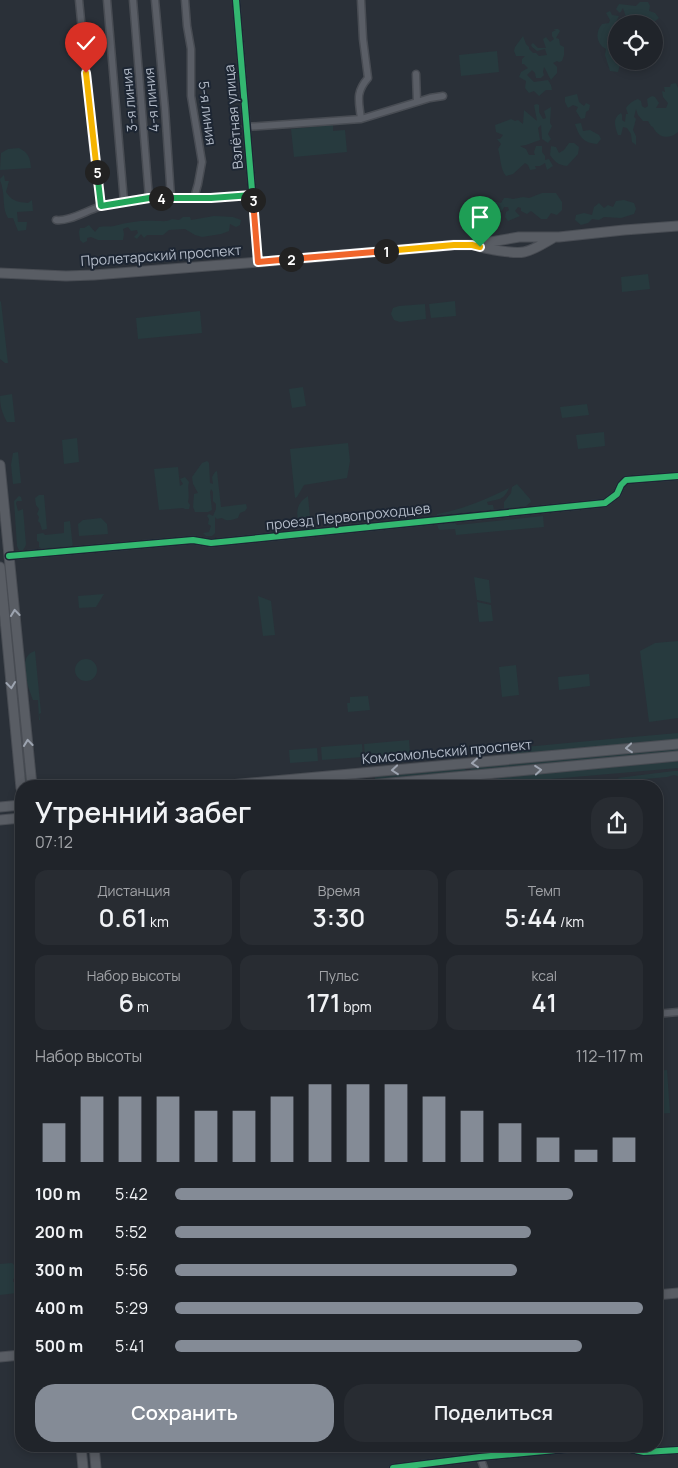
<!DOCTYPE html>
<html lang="ru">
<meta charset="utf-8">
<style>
:root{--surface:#20242a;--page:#282c32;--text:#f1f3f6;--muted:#a2a4a8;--line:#3d4147;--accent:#848b96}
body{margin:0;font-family:Manrope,sans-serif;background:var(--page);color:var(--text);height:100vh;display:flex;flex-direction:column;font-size:19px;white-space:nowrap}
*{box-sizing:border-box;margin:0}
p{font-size:16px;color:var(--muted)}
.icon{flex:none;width:28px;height:28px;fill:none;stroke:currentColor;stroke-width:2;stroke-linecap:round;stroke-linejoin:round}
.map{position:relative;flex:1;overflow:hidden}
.panel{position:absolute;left:15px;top:780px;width:648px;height:672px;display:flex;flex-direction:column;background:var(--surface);border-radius:20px;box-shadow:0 2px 8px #0003,0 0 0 1px var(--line)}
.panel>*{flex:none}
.fabs{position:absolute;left:608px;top:15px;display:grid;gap:10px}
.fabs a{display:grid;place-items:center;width:55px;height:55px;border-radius:50%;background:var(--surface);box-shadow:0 2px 8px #0003,0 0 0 1px var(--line);font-size:25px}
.pin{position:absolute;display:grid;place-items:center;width:42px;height:42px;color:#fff;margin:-51px -21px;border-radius:50% 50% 50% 0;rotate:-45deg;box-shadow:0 0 5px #0007}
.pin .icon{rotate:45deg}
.km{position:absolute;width:25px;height:25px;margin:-12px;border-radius:50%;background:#222;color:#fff;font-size:14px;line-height:25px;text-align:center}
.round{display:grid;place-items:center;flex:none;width:52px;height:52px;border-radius:20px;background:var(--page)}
.summary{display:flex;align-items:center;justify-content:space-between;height:85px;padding:0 20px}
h1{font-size:28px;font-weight:600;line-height:38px}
.figures{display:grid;grid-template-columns:repeat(3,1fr);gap:8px;height:85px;padding:5px 20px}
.figures div{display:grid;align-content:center;border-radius:12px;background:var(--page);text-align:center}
.figures b{font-size:25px;font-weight:600}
.figures small{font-size:14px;font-weight:400}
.figures p{font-size:14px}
.chart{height:140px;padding:10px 20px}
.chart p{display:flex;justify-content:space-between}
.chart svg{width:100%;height:90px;margin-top:5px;stroke:var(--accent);stroke-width:6}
.primary-button{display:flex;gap:10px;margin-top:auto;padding:10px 20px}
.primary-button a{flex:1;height:58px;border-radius:20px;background:var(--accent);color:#fff;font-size:20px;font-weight:600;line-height:58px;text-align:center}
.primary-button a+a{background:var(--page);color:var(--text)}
ul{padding:0 20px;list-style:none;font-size:16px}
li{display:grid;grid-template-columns:80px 60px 1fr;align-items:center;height:38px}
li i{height:12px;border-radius:6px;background:var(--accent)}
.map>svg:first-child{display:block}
.green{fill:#273a3e}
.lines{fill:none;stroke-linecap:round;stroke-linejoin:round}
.street-casing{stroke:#484c53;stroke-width:9}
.secondary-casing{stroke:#484c53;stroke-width:11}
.street{stroke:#5a5e66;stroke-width:6}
.secondary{stroke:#595d64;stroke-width:9}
.cycleway-casing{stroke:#1d2633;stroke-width:9}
.cycleway{stroke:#33b770;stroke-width:6}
.oneway{stroke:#9da4b0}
.split-1-casing{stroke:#fff;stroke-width:10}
.split-2-casing{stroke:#fff;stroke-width:10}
.split-3-casing{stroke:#fff;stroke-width:10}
.split-4-casing{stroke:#fff;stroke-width:10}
.split-5-casing{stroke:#fff;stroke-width:10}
.split-6-casing{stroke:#fff;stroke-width:10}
.split-1{stroke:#f5b400;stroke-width:6}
.split-2{stroke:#f0652b;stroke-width:6}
.split-3{stroke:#f0652b;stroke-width:6}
.split-4{stroke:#22a559;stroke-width:6}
.split-5{stroke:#22a559;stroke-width:6}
.split-6{stroke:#f5b400;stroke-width:6}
.labels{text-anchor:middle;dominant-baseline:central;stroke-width:4;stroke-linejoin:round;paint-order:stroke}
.street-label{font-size:14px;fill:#b4bcc9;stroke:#1d2633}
</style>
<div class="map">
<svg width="678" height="1468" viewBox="0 0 678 1468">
<rect width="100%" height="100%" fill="#2a3038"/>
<path class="green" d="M640,2H648L650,6L649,11L655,13L659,18L652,24H635L633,21L632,24H622V20H629L626,17L623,8L620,13L616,9L619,4L636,6Z
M610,11L612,15L619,16L615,24L616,28V61H621L618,72L610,71L605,55L606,49C596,44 595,32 602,24L609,23L610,20L606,13Z
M553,29H558L560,31L556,38L559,39L560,45L564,47V55L562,61L559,62L557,61L553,63L557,67V73L551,80C548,76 547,71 544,67L543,72L544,75L541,78H536L535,73L532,70L527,75L534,82L548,80L551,85L552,90H546L539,96L534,91L529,93L525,88L526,81L519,77L521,72L528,68L524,64H522V59L525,56H516L514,51L515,47L523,36L526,44L529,47V49L533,53H536L539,56L547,55L545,49L537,51L532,47L531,45L533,43L538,48H546L543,39L546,37L550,42L554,39L552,36V32L556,30Z
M497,51L499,72L461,76L459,55Z
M676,83L678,88V132C669,140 658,138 653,127L651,126L648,121H643L638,115L636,109L634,117L636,119L633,130L636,136V145L632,142L631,134L627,128L623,127L621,135H618C615,127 612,118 621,113L622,115V120L625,122L626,114H628L626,108C629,104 632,101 638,99L641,101L642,106L645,108L648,106L647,99L652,96L655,97L659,103L656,108H666L668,103L663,97L662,91L665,92L664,87H670L671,84Z
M577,94L579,102L584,106L586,103L590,105L589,110L586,112L585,118L581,119L576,111L578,107L573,105L568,108L565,102V97Z
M537,104L539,105V112L543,119L546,118L544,111L551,107L550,123L552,126L548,134L551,139L548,143L542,139L541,125L538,128L540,140L526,145L520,146L526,149L529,155H535L534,152L536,146H542V152L545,156V160L549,159L553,166L547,170L545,163L540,166H535L536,169L530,170L528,165L525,163L513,174L506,176C500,169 501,158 498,149L501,144L497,139H500L503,135L496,132L495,125L511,119L515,121L518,120L523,124L524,110L537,121L534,105Z
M581,123L583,131L590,130L599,135L601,139L597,144C583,143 579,136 575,124Z
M333,125V131L345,130L347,152L294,157L291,129Z
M569,143H574L579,147L578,154L567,166C558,165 555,162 550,155L551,146L556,147L559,153L564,150Z
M19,148C29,153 30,158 31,168L0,170L1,153L8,149Z
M4,175L5,181H9L6,192C12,201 17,202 28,203L32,200L33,211L17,212L18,222H27L26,230L18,231L13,218H8C2,208 5,198 2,187C2,184 0,182 0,179Z
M542,193H556L562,202V210L557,215L551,213L547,219H541L531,211L527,214L521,211V208L518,207L515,211L520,216L508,221L505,217L506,212L509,210L508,207H504L502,211L494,212L489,206L486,208L481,206L492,201L501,203L504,198H508L513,199L523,197L529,198Z
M624,200L634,203L636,209L634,214L621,218L604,217L599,220L592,219L588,223L581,225L575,220L576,215L584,213L592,215L594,207L599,203L604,208L608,205L613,207L616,201Z
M214,216L233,217L241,220L240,225L236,227L230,224L229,231L221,234L202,237L195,235L185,229L169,230L163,235H147L144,238L141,234L137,239L134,237L138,233L137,230L131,231L128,227L123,229L124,234L123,240H98L91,237L87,238V241L83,243L80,240L79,232L80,228H84L89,225L95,232L99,227C104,226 110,227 114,226C128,222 142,220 157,221C163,221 167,222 172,219L179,220L183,217H190L191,220Z
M648,274L650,289L622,292L621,277Z
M0,301L1,302L8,363H5L0,359Z
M455,301L456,316L431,318L429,304Z
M425,304L426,319L400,322L394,320L391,314L393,308L399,306Z
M200,311L202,333L138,339L136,318Z
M303,387L306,406L292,408L289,389Z
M12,394L15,422H7C2,413 0,406 0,396Z
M587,404L589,415L562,418L560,407Z
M604,432L605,446L578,449L576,435Z
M77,438L79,462L64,464L62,440Z
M348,443L350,461L347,478L304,485L297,497L295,498L290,449Z
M18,452L21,483L13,484L11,465L13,453Z
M207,461L209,463L210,483L213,484L212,477L215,472L217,471L221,507L246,504L247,508L245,511L240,513L238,518C232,520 227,522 222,518L217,519L215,517V533L212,536H206L203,533L209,532L211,526L208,524L209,519L207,516L209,514L213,516L216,509V504L213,501V492L211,489L210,492L212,510L208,512H195L193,507L194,494L198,493L193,484L192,477L202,463Z
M178,467L180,486L183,484L180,479L185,477L189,482C187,489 190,495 188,502L190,505L189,509H185L183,508L159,510L154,469Z
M517,484L530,499L531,502L526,506L504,509V502L511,493L512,487Z
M509,488C504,500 499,499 487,502L488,505H493L494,510L437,517V514C461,510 487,499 509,488Z
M39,495H44L47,529L42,530L40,523L38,521L39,517L37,514L39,509L36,505L35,498Z
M19,496L21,497L22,501H17L16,503L18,511L23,509L26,544L25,547L23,550H19L17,546L14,501Z
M308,496L311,527H302C294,516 296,503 308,496Z
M543,516L544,527L456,535L455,529L440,530L438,528L437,523L439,521L452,520L457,525Z
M101,518L107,524L108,534L79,536L78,524L83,520Z
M70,521L73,548L43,550L39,547V542L37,541V534L43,533L45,535L64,533V522Z
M6,576H8L28,785L26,786Z
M474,577L489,580L491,603L477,600Z
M104,594L96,607L79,608L78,596Z
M258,596L271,601L275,635L263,636Z
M477,602L491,605L493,621L479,622Z
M678,641V718L649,722L640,651L655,643Z
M35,651L41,713L39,714L40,720H39L38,700H33C28,687 16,656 35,651Z
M75 670a11 11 0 1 1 22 0a11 11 0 1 1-22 0Z
M516,665L519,695L502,697L499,667Z
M589,674L590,686L559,690L558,677Z
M368,696L370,710L348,712L347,703H350V697Z
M678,733V739L514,755L507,751V750L514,748L621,738Z
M409,740L410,753L365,757L364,744Z
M362,744L363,757L322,760L321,747Z
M678,747V752L471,771L470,768L485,766Z
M317,748L318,761L290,763L289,750Z
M671,762H678V768L495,784L496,780L499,777Z
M465,768L466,771L375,780V776Z
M674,771H678V776L674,775L667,777L624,781L617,778Z
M667,1070L670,1113L656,1114V1071Z
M12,1263L16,1267L17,1277L13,1279V1282L20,1280L21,1290L17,1293L0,1295V1264Z"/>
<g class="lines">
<defs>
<path id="street" d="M79,0L93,144L101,206
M107,0L124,202
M133,0L149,198
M155,0L165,109L171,198
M185,0L187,26L191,49V96L202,162L198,184L194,198
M236,0L258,262
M416,74L417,101
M361,119C359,101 355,93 368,78L363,39L361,0
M246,127L361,119L430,98L443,96
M56,220C68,222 86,211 99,207C149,192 201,201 252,195
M9,556L193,540L211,543L605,503L617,494L621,485L626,480L678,476
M656,1014L678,1012
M479,1446L480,1457L484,1468
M393,1468L480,1457L587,1447L626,1448L644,1452L678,1450"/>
<path id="secondary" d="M475,245C486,249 513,254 524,252C534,250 544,243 553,238
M0,273L66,276L94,275L272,261L454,245H473L519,237H559L624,230L678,226
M0,465L32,786
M0,567L21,788
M219,786L678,744
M359,786L678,756
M0,807L21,805
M0,820L21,818
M656,1295L678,1293
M0,1357L21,1355
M81,1446L83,1468
M94,1446L96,1468"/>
</defs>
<use href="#street" class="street-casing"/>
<use href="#secondary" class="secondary-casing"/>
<use href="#street" class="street"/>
<use href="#secondary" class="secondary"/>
<defs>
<path id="cycleway" d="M236,0L258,262
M9,556L193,540L211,543L605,503L617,494L621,485L626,480L678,476
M393,1468L480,1457L587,1447L626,1448L644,1452L678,1450"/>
</defs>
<use href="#cycleway" class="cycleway-casing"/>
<use href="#cycleway" class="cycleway"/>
</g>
<defs><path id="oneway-chevron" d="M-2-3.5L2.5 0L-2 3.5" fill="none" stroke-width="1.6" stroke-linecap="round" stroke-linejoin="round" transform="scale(1.25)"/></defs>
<g class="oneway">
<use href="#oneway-chevron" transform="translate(15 613) rotate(-96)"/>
<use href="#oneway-chevron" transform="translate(11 685) rotate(84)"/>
<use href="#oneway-chevron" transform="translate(28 743) rotate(-96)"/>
<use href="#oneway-chevron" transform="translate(629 748) rotate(175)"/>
<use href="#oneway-chevron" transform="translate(475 763) rotate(175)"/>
<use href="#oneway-chevron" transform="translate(395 770) rotate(175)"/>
<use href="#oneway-chevron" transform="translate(538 770) rotate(-5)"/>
</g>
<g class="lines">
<defs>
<path id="split-1" d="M386,251L454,245H472L480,247"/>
<path id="split-2" d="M291,259L386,251"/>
<path id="split-3" d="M253,200L258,262L291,259"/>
<path id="split-4" d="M161,198H211L252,195L253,200"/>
<path id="split-5" d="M97,172L101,206L149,198H161"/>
<path id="split-6" d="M86,73L97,172"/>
</defs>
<use href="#split-1" class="split-1-casing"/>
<use href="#split-2" class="split-2-casing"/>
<use href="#split-3" class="split-3-casing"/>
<use href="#split-4" class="split-4-casing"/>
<use href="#split-5" class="split-5-casing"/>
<use href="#split-6" class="split-6-casing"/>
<use href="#split-1" class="split-1"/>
<use href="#split-2" class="split-2"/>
<use href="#split-3" class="split-3"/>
<use href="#split-4" class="split-4"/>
<use href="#split-5" class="split-5"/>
<use href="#split-6" class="split-6"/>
</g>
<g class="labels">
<g class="street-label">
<text transform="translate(129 100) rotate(-95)">3-я линия</text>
<text transform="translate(151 100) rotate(-95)">4-я линия</text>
<text transform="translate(208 113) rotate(83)">5-я линия</text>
<text transform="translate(233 117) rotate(-95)">Взлётная улица</text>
<text transform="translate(161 255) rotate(-4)">Пролетарский проспект</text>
<text transform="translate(348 516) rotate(-6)">проезд Первопроходцев</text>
<text transform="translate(447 751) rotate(-5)">Комсомольский проспект</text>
</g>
</g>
</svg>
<div class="fabs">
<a><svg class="icon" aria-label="locate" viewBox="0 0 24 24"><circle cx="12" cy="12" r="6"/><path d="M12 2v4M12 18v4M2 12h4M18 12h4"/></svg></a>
</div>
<div class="pin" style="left:480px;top:247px;background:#1e9e55"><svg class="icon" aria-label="arrive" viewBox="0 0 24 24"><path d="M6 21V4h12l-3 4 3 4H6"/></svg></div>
<div class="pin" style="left:86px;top:73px;background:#d93025"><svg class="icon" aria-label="check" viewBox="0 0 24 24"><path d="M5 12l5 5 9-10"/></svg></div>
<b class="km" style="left:386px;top:251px">1</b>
<b class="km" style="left:291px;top:259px">2</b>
<b class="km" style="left:253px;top:200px">3</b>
<b class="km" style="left:161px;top:198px">4</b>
<b class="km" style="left:97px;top:172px">5</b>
<section class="panel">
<div class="summary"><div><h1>Утренний забег</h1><p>07:12</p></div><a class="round"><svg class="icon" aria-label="share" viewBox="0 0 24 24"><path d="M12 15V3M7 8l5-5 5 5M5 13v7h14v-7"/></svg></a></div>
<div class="figures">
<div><p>Дистанция</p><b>0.61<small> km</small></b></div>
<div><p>Время</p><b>3:30</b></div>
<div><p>Темп</p><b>5:44<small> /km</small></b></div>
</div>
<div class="figures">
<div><p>Набор высоты</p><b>6<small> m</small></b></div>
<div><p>Пульс</p><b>171<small> bpm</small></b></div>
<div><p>kcal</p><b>41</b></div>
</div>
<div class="chart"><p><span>Набор высоты</span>112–117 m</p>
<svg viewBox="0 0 160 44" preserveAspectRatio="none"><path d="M5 44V25M15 44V12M25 44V12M35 44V12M45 44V19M55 44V19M65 44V12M75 44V6M85 44V6M95 44V6M105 44V12M115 44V19M125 44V25M135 44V32M145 44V38M155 44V32"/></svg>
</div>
<ul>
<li><b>100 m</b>5:42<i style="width:85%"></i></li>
<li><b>200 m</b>5:52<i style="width:76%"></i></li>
<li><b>300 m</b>5:56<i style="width:73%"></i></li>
<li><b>400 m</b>5:29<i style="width:100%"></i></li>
<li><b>500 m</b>5:41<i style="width:87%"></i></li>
</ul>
<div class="primary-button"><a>Сохранить</a><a>Поделиться</a></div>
</section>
</div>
